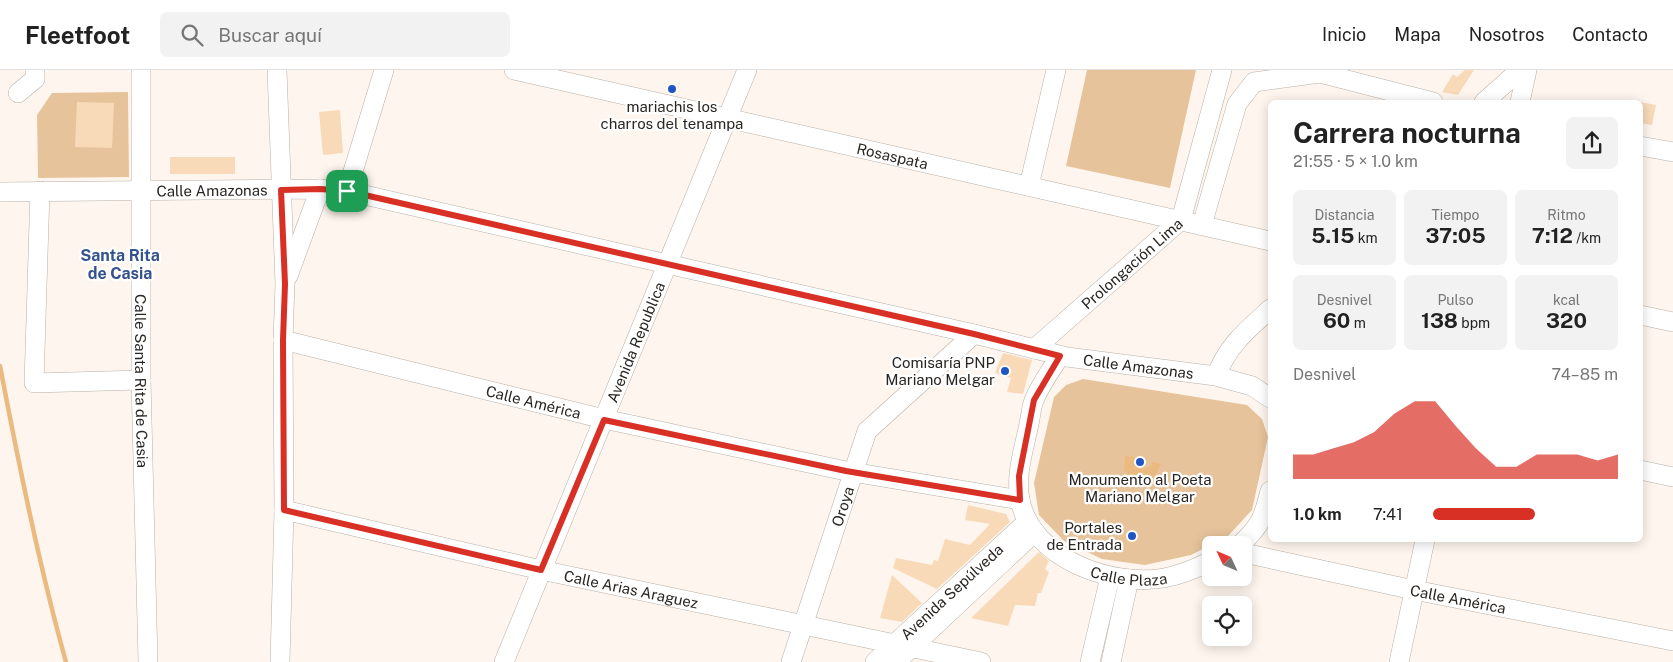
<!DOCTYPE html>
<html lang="es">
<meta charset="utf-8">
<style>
:root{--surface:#fff;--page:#f2f2f2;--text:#222;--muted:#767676;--line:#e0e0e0;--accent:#d93025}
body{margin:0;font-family:"Public Sans",sans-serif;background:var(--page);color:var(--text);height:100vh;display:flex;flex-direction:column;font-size:19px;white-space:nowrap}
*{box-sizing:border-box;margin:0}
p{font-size:16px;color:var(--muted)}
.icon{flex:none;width:28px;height:28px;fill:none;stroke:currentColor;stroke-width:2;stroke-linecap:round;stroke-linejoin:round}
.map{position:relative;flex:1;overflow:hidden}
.side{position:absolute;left:1268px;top:30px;width:375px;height:442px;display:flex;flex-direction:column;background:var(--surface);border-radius:8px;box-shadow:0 2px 12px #0003}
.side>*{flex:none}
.needle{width:32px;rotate:314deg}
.buttons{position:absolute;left:1202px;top:466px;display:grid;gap:10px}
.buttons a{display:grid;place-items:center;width:50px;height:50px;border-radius:8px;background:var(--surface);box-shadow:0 2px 12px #0003;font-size:25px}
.pin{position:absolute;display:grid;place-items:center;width:42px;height:42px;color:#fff;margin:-21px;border-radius:10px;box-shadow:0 2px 8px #0006}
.round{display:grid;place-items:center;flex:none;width:52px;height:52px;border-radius:8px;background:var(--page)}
.summary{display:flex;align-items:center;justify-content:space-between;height:85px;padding:0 25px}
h1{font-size:28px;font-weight:700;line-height:38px}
.figures{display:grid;grid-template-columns:repeat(3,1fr);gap:8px;height:85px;padding:5px 25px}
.figures div{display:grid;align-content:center;border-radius:8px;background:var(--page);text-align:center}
.figures b{font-size:21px;font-weight:700}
.figures small{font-size:14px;font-weight:400}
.figures p{font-size:14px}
.chart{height:140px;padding:10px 25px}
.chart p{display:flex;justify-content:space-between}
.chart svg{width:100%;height:90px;margin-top:5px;fill:var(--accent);opacity:.7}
ul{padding:0 25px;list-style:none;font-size:16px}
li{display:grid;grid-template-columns:80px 60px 1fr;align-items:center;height:38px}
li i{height:12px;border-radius:6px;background:var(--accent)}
header{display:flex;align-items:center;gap:30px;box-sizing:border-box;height:70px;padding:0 25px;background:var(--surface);border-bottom:1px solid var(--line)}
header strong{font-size:24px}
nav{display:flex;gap:28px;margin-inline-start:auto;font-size:18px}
.search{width:350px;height:45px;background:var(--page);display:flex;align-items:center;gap:12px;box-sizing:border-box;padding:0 18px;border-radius:8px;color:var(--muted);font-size:19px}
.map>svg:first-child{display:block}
.green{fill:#e7c39b}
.water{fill:#eaba81}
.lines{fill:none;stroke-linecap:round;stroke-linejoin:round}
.stream{stroke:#eaba81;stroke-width:4.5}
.building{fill:#f8dab9}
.minor-casing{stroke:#b8afa6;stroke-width:20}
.minor{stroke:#fff;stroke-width:19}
.route-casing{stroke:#fff;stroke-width:10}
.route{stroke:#d93025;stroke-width:6}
.poi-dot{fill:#2056c3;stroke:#fff;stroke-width:2}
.labels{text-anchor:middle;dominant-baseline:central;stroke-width:4.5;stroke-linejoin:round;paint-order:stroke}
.poi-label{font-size:15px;fill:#292522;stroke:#fff}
.street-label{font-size:15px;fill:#292522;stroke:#fff}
.neighbourhood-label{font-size:16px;font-weight:bold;fill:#34528b;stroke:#fff}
</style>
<header>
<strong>Fleetfoot</strong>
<div class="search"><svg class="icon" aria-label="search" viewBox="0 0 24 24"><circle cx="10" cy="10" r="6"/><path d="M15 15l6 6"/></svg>Buscar aquí</div>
<nav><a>Inicio</a><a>Mapa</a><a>Nosotros</a><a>Contacto</a></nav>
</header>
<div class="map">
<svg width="1673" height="592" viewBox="0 0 1673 592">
<rect width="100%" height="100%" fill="#fef6ee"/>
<path class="green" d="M1087,0H1196L1170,118L1066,96Z
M128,22L129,107L38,108L37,45L52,23Z
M1083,309L1247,335L1262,349L1268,367L1252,440L1228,466L1191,485L1145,495L1102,489L1064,471L1039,445L1034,413L1054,327L1066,315Z"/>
<path class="water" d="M1125,386L1135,387L1133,393L1138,399H1144L1152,395V392L1161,394L1155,407C1141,415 1134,411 1124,400Z"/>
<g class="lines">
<path class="stream" d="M0,296C19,395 39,495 66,592"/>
</g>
<path class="building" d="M1465,0H1474L1458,25L1442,22L1453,4L1457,7Z
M77,32L114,33L112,78L75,77Z
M1640,32L1656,35L1652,55L1640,53Z
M340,40L343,83L323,85L319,42Z
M170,87H235V104H170Z
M1003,283L1032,290L1023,324L1007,322L1011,308L995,303Z
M968,435L1006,444L1010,452L937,519L893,498L896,488L932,495L934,490L938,491L945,469L970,475L990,454L965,450Z
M1039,482L1049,491L1045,499L1049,502L1041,523H1038L1035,536L1015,535L1008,556L971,548Z
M892,505L922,533L902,552L880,548Z"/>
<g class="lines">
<defs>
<g id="minor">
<path id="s1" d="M141,0V310L148,592"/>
<path d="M277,0L285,214L283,270L284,440L280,592"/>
<path id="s2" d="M514,0L1270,171"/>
<path d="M1315,0L1320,3L1433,32"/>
<path d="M18,23L35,9V0"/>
<path d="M1484,32L1520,0"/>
<path d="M1520,32L1527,0"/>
<path d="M1640,76L1673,82"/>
<path d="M1029,116L1056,0"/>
<path d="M40,121L34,313L141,310"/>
<path d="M347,121L384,0"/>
<path id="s3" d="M0,122L320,119L347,121L974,264L1067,287L1216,306L1252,316L1270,328"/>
<path d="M1202,155L1237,34L1254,12L1320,3"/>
<path d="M288,206L320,119"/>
<path d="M1640,245L1673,252"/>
<path id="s4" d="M283,270L604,349L846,401L1020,430"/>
<path id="s5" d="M1034,279L1181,150L1222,0"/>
<path id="s6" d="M1060,286C1051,300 1041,314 1035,328C1031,336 1031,346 1029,354C1024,379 1015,405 1020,430C1032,489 1111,517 1164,508C1180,505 1197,498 1211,491"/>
<path d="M1216,306C1229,274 1245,262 1270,239"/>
<path d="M1640,400L1673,407"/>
<path id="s7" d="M284,440L541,500L981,592"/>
<path d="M1240,475C1261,455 1263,449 1270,421"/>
<path id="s8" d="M1244,483L1414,520L1673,571"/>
<path id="s9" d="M504,592L747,0"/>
<path id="s10" d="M791,592L867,361L974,264"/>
<path id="s11" d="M875,592L1028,451"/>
<path d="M896,592L1035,462"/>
<path d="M1090,592L1110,507"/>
<path d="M1111,592L1129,509"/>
<path d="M1399,592L1425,470"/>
</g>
</defs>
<use href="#minor" class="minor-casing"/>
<use href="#minor" class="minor"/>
</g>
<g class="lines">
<defs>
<path id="route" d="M320,119L347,121L974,264L1060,286L1034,330L1019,406L1020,430L846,401L604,350L541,500L284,440L283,270L285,214L281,120Z"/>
</defs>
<use href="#route" class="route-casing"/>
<use href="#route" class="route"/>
</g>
<g class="poi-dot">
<circle cx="672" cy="19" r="5"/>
<circle cx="1005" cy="301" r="5"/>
<circle cx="1140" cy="392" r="5"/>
<circle cx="1132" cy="466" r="5"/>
</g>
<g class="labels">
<g class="poi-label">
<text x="672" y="36">mariachis los<tspan x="672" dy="17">charros del tenampa</tspan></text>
<text x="995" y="292" text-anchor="end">Comisaría PNP<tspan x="995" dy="17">Mariano Melgar</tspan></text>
<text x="1140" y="409">Monumento al Poeta<tspan x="1140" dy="17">Mariano Melgar</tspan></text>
<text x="1122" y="457" text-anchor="end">Portales<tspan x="1122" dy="17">de Entrada</tspan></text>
</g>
<g class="street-label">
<text stroke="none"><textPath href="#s2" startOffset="388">Rosaspata</textPath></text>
<text stroke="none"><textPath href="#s3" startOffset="212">Calle Amazonas</textPath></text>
<text stroke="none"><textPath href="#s5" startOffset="130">Prolongación Lima</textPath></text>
<text stroke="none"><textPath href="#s9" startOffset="346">Avenida Republica</textPath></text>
<text stroke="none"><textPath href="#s3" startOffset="1158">Calle Amazonas</textPath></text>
<text stroke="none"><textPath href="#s1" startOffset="311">Calle Santa Rita de Casia</textPath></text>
<text stroke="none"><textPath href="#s4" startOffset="258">Calle América</textPath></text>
<text stroke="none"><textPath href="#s10" startOffset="164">Oroya</textPath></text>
<text stroke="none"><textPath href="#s6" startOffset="296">Calle Plaza</textPath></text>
<text stroke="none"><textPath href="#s7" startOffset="356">Calle Arias Araguez</textPath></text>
<text stroke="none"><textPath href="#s11" startOffset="104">Avenida Sepúlveda</textPath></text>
<text stroke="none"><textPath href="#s8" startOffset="219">Calle América</textPath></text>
</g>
<g class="neighbourhood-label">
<text x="120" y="185">Santa Rita<tspan x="120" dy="18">de Casia</tspan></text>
</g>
</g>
</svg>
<div class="buttons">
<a><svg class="needle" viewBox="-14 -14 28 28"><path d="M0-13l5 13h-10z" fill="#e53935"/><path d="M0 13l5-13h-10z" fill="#767676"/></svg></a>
<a><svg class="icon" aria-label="locate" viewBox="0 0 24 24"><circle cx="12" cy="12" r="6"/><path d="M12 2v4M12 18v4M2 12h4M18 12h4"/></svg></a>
</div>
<div class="pin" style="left:347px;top:121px;background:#1e9e55"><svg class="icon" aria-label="arrive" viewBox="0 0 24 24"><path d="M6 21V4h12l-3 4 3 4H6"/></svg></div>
<section class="side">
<div class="summary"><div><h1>Carrera nocturna</h1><p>21:55 · 5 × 1.0 km</p></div><a class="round"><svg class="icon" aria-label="share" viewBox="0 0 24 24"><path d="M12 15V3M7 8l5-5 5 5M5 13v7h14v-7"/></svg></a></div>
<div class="figures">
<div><p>Distancia</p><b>5.15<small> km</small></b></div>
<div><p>Tiempo</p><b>37:05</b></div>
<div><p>Ritmo</p><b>7:12<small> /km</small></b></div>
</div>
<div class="figures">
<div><p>Desnivel</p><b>60<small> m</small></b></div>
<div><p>Pulso</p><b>138<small> bpm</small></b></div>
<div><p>kcal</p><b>320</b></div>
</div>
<div class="chart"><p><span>Desnivel</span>74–85 m</p>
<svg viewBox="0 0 160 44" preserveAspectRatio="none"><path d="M0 44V32L10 32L20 29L30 26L40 21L50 12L60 6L70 6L80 18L90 29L100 38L110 38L120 32L130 32L140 32L150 35L160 32V44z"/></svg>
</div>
<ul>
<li><b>1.0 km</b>7:41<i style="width:55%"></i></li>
</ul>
</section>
</div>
